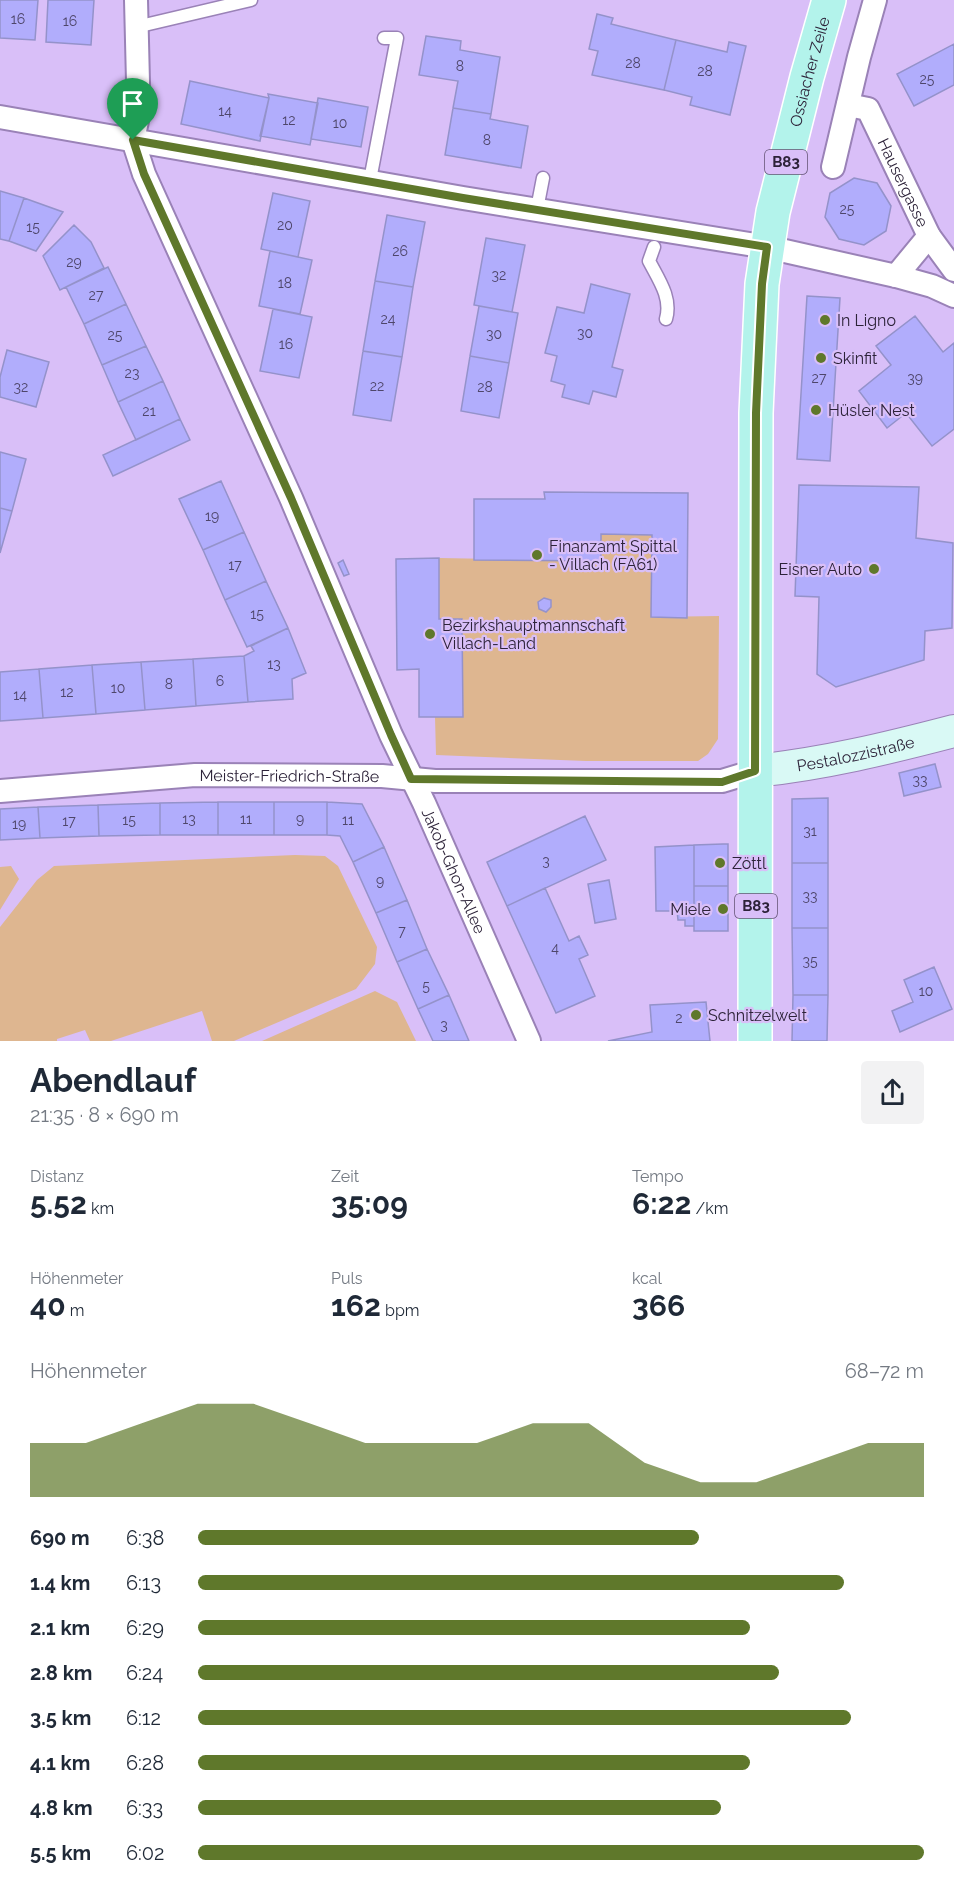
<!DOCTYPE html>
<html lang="de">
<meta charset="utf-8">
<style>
:root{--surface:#fff;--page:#f2f2f3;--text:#1f2937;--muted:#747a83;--accent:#5f782b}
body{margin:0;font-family:Raleway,sans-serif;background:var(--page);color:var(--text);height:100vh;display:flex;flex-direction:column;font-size:22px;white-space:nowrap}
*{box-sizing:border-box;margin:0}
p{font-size:20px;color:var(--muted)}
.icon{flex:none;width:33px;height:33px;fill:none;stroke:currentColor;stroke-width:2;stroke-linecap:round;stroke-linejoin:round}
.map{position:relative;height:1041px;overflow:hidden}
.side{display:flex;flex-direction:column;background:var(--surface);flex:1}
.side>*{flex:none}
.pin{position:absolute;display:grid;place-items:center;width:51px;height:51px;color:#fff;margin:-62px -26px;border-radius:50% 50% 50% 0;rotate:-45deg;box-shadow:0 0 6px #0007}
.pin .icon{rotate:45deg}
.round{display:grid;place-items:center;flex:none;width:63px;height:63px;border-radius:6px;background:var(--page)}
.head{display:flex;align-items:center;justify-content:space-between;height:102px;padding:0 30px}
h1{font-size:33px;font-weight:700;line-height:45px}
.figures{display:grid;grid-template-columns:repeat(3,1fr);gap:9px;height:102px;padding:6px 30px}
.figures div{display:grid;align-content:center}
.figures b{font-size:30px;font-weight:700}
.figures small{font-size:16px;font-weight:400}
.figures p{font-size:16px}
.chart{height:168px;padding:12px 30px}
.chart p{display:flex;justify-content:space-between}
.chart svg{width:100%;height:108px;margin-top:6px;fill:var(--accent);opacity:.7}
ul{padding:0 30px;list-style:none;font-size:20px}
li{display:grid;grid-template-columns:96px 72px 1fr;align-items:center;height:45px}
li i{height:15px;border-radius:8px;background:var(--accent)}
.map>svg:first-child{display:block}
.green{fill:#deb690}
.building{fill:#b1adfc;stroke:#9492ca;stroke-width:1.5}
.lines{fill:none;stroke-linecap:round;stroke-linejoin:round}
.lane-casing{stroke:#9a82b7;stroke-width:15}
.street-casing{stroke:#9a82b7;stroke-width:26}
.secondary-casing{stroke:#9a82b7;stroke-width:34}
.primary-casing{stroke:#fff;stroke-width:36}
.lane{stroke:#fff;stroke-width:12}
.street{stroke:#fff;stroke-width:22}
.secondary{stroke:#d9f9f5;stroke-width:32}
.primary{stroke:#b3f3eb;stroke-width:33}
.route-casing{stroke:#fff;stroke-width:12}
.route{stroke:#5f782b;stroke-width:8}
.poi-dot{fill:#5f782b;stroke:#d9bff8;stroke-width:2}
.labels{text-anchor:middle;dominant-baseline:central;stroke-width:4.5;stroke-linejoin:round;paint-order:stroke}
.number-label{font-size:14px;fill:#4e466a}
.shield{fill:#d9bff8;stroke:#615272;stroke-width:1.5}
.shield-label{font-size:15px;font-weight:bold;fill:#2d2339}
.street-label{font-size:16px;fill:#2d2339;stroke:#d9bff8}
.poi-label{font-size:16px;fill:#2d2339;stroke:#d9bff8;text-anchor:start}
</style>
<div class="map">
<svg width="954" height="1041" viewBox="0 0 954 1041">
<rect width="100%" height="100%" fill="#d9bff8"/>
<path class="green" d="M601,534L652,535L651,617L719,616L718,739L708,754L698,761H586L436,755L435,717L463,716L462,619H439V558L600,561Z
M295,855L325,856L338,866L377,947L375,964L356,989L234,1041H212L202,1011L111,1041H90L85,1030L57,1039V1041H0V927L37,880L54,866Z
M11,866L19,879L0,910V867Z
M375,991L397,1002L416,1041H262Z"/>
<path class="building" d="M0,0H38L35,40L0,38Z
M48,0H94L91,45L46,42Z
M597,14L613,18L611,24L676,40L664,90L592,75L598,51L589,49Z
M426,36L461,41L460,50L500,57L491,114L453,108L458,81L419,75Z
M676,40L727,52L729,42L746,46L730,115L690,105L692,97L664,90Z
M954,44V85L914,106L897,74Z
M190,81L269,98L260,141L181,124Z
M268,94L318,103L310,145L260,136L269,98Z
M121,96L123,103L115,107L112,99Z
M318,98L368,107L361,147L311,139Z
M453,108L491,114L490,119L528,126L521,168L445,155Z
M854,178L877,183L891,206L886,231L864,245L839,239L825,217L830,193Z
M0,191L24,198L9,241L0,239Z
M273,193L310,201L298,257L261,249Z
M24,198L63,212L36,251L9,241Z
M387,215L425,222L413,287L375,281Z
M74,225L91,242L104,268L60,290L43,256Z
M486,238L525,245L512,312L474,305Z
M270,251L312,260L300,314L259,306Z
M108,267L126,304L84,324L66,287Z
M375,281L413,287L402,357L363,351Z
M591,284L630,294L612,367L623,370L616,397L593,391L589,404L562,397L565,385L551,381L557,356L545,353L557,307L584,313Z
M807,296L840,298L830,461L797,459Z
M126,304L146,346L102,365L84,324Z
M479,306L518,313L509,363L470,356Z
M273,309L312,317L299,378L260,371Z
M915,316L943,352L954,343V429L932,446L906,413L887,428L859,391L891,365L876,346Z
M146,346L163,381L118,402L102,365Z
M7,350L49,362L36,407L0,397V377Z
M363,351L402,357L391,421L353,415Z
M470,356L509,363L499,418L461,411Z
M163,381L180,419L136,440L118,402Z
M180,419L190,440L113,476L103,455Z
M0,452L26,459L12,511L0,508Z
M221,481L244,532L203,550L179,499Z
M799,485L919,487L916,538L953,543L952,628L925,631L924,660L836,687L817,674L819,597L795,596Z
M544,492L688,493L687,618L651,617L652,535L601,534V561L474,560V499H545Z
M0,508L12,511L0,553Z
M244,532L266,581L225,600L203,550Z
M439,558V619H462L463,717H419V669L397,670L396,559Z
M343,560L349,574L344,576L338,563Z
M266,581L288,628L247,647L225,600Z
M544,598L551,600V607L546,612L539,609L538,602Z
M288,628L306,673L292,679L293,699L248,702L244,656L254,651L251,646Z
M244,656L248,702L196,706L193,659Z
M193,659L196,706L145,710L141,662Z
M141,662L145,710L96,714L92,665Z
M92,665L96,714L43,718L39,669Z
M39,669L43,718L0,721V672Z
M935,764L941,787L904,796L899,773Z
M828,798V863H792V799Z
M218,802H274V835H218Z
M218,802V835H160V803Z
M274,802H327V835H274Z
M327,802L362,804L384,847L353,862L340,836L327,835Z
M160,803V835L99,836L98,805Z
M98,805L99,836L40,838L38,807Z
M38,807L40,838L0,840V809Z
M585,816L606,860L507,906L487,862Z
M723,844H728V886H694V845Z
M694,845V926H685V920H678L677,911H656L655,847Z
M384,847L407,900L376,913L353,862Z
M792,863H828V928H792Z
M609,880L616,919L595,923L588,884Z
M694,886H728V931H694Z
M545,888L569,941L579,936L588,955L579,959L595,996L556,1013L507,906Z
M407,900L427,949L397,962L376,913Z
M792,928H828V995H793Z
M427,949L449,995L418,1009L397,962Z
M934,967L952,1009L900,1032L892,1011L913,1002L904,980Z
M449,995L469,1041H433L418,1009Z
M793,995H828L827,1041H792Z
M706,1002L710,1041H608L652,1032L650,1005Z"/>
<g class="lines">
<defs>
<path id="lane" d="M136,27L251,0
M370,180L397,38H384
M537,209L543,178
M654,247L649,261C659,280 672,298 666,319"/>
<g id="street">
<path id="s1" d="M136,0L138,82L137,121L133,140L144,174L291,498L391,735L424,803L529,1041"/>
<path id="s2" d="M848,105L868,109L929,236L954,270"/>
<path d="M0,117L463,198L767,247L896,276L932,286L954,296"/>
<path d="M833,167L859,57L875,0"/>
<path d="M896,276L929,236"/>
<path id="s3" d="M0,791L195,775L382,776L435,781H722L755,771"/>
</g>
<g id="secondary">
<path id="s4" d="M755,771C823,764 889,748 954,731"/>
</g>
<g id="primary">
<path id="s5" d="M755,1041L756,413L762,284L773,212L807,77L829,0"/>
</g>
</defs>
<use href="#lane" class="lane-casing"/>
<use href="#street" class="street-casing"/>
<use href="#secondary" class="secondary-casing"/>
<use href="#primary" class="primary-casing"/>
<use href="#lane" class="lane"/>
<use href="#street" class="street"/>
<use href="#secondary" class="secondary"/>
<use href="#primary" class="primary"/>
</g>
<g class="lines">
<defs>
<path id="route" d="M133,140L463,198L767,247L762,284L756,413L755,771L722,782L411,779L391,735L291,498L144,174Z"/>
</defs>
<use href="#route" class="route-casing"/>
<use href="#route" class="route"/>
</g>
<g class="poi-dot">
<circle cx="825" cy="320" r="6"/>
<circle cx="821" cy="358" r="6"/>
<circle cx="816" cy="410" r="6"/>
<circle cx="537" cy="555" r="6"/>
<circle cx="874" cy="569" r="6"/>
<circle cx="430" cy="634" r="6"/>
<circle cx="720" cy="863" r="6"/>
<circle cx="723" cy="909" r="6"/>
<circle cx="696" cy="1015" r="6"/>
</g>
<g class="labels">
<g class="number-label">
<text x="18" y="19">16</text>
<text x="70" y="21">16</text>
<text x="633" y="63">28</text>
<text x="460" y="66">8</text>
<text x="705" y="71">28</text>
<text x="927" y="79">25</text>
<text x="225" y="111">14</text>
<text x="289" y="120">12</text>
<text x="340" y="123">10</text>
<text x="487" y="140">8</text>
<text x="847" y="209">25</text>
<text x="285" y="225">20</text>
<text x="33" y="227">15</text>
<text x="400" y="251">26</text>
<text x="74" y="262">29</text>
<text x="499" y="275">32</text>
<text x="285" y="283">18</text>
<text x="96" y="295">27</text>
<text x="388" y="319">24</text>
<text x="585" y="333">30</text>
<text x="494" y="334">30</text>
<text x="115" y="335">25</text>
<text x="286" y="344">16</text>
<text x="132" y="373">23</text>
<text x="819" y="378">27</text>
<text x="915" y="378">39</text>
<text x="377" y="386">22</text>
<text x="21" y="387">32</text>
<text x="485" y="387">28</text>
<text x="149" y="411">21</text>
<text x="212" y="516">19</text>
<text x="235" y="565">17</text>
<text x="257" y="614">15</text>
<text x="274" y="664">13</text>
<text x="220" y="681">6</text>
<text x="169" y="684">8</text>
<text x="118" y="688">10</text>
<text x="67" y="692">12</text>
<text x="20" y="695">14</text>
<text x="920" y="780">33</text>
<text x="189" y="819">13</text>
<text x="246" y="819">11</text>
<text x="300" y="819">9</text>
<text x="129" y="820">15</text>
<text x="348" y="820">11</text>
<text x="69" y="821">17</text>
<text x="19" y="824">19</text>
<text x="810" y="831">31</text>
<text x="546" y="861">3</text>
<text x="380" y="881">9</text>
<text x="810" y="896">33</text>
<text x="402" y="931">7</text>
<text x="555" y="948">4</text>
<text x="810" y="961">35</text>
<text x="426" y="986">5</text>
<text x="926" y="991">10</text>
<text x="679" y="1018">2</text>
<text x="444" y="1025">3</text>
</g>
<g class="shield">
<rect x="765" y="150" width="42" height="24" rx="4.5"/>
<rect x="735" y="894" width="42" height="24" rx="4.5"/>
</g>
<g class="shield-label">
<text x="786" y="162">B83</text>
<text x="756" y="906">B83</text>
</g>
<g class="street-label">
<text stroke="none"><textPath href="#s5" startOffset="975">Ossiacher Zeile</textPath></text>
<text stroke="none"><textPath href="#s2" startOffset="102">Hausergasse</textPath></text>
<text stroke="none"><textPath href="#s4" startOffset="102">Pestalozzistraße</textPath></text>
<text stroke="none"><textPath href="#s3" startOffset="290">Meister-Friedrich-Straße</textPath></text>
<text stroke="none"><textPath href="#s1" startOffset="939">Jakob-Ghon-Allee</textPath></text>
</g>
<g class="poi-label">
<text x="837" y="320">In Ligno</text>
<text x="833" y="358">Skinfit</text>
<text x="828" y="410">Hüsler Nest</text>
<text x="549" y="546">Finanzamt Spittal<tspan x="549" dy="18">- Villach (FA61)</tspan></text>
<text x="862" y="569" text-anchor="end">Eisner Auto</text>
<text x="442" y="625">Bezirkshauptmannschaft<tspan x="442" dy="18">Villach-Land</tspan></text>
<text x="732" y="863">Zöttl</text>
<text x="711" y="909" text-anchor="end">Miele</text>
<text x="708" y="1015">Schnitzelwelt</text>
</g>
</g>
</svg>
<div class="pin" style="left:133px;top:140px;background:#1e9e55"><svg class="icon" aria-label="arrive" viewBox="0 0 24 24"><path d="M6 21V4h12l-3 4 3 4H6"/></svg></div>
</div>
<section class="side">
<div class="head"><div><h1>Abendlauf</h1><p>21:35 · 8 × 690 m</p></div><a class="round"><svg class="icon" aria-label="share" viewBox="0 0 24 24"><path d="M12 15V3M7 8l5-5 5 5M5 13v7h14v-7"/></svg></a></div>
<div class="figures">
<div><p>Distanz</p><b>5.52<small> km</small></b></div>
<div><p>Zeit</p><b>35:09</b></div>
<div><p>Tempo</p><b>6:22<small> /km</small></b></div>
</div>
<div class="figures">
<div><p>Höhenmeter</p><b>40<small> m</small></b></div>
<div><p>Puls</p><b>162<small> bpm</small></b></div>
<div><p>kcal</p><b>366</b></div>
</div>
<div class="chart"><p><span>Höhenmeter</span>68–72 m</p>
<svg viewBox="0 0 160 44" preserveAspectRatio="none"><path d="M0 44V22L10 22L20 14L30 6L40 6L50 14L60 22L70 22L80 22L90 14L100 14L110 30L120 38L130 38L140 30L150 22L160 22V44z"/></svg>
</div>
<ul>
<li><b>690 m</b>6:38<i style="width:69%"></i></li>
<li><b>1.4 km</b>6:13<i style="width:89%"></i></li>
<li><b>2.1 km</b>6:29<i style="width:76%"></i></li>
<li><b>2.8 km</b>6:24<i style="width:80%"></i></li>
<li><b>3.5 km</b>6:12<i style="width:90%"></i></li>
<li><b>4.1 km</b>6:28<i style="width:76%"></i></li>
<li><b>4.8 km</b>6:33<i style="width:72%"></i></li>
<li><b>5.5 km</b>6:02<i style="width:100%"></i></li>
</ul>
</section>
